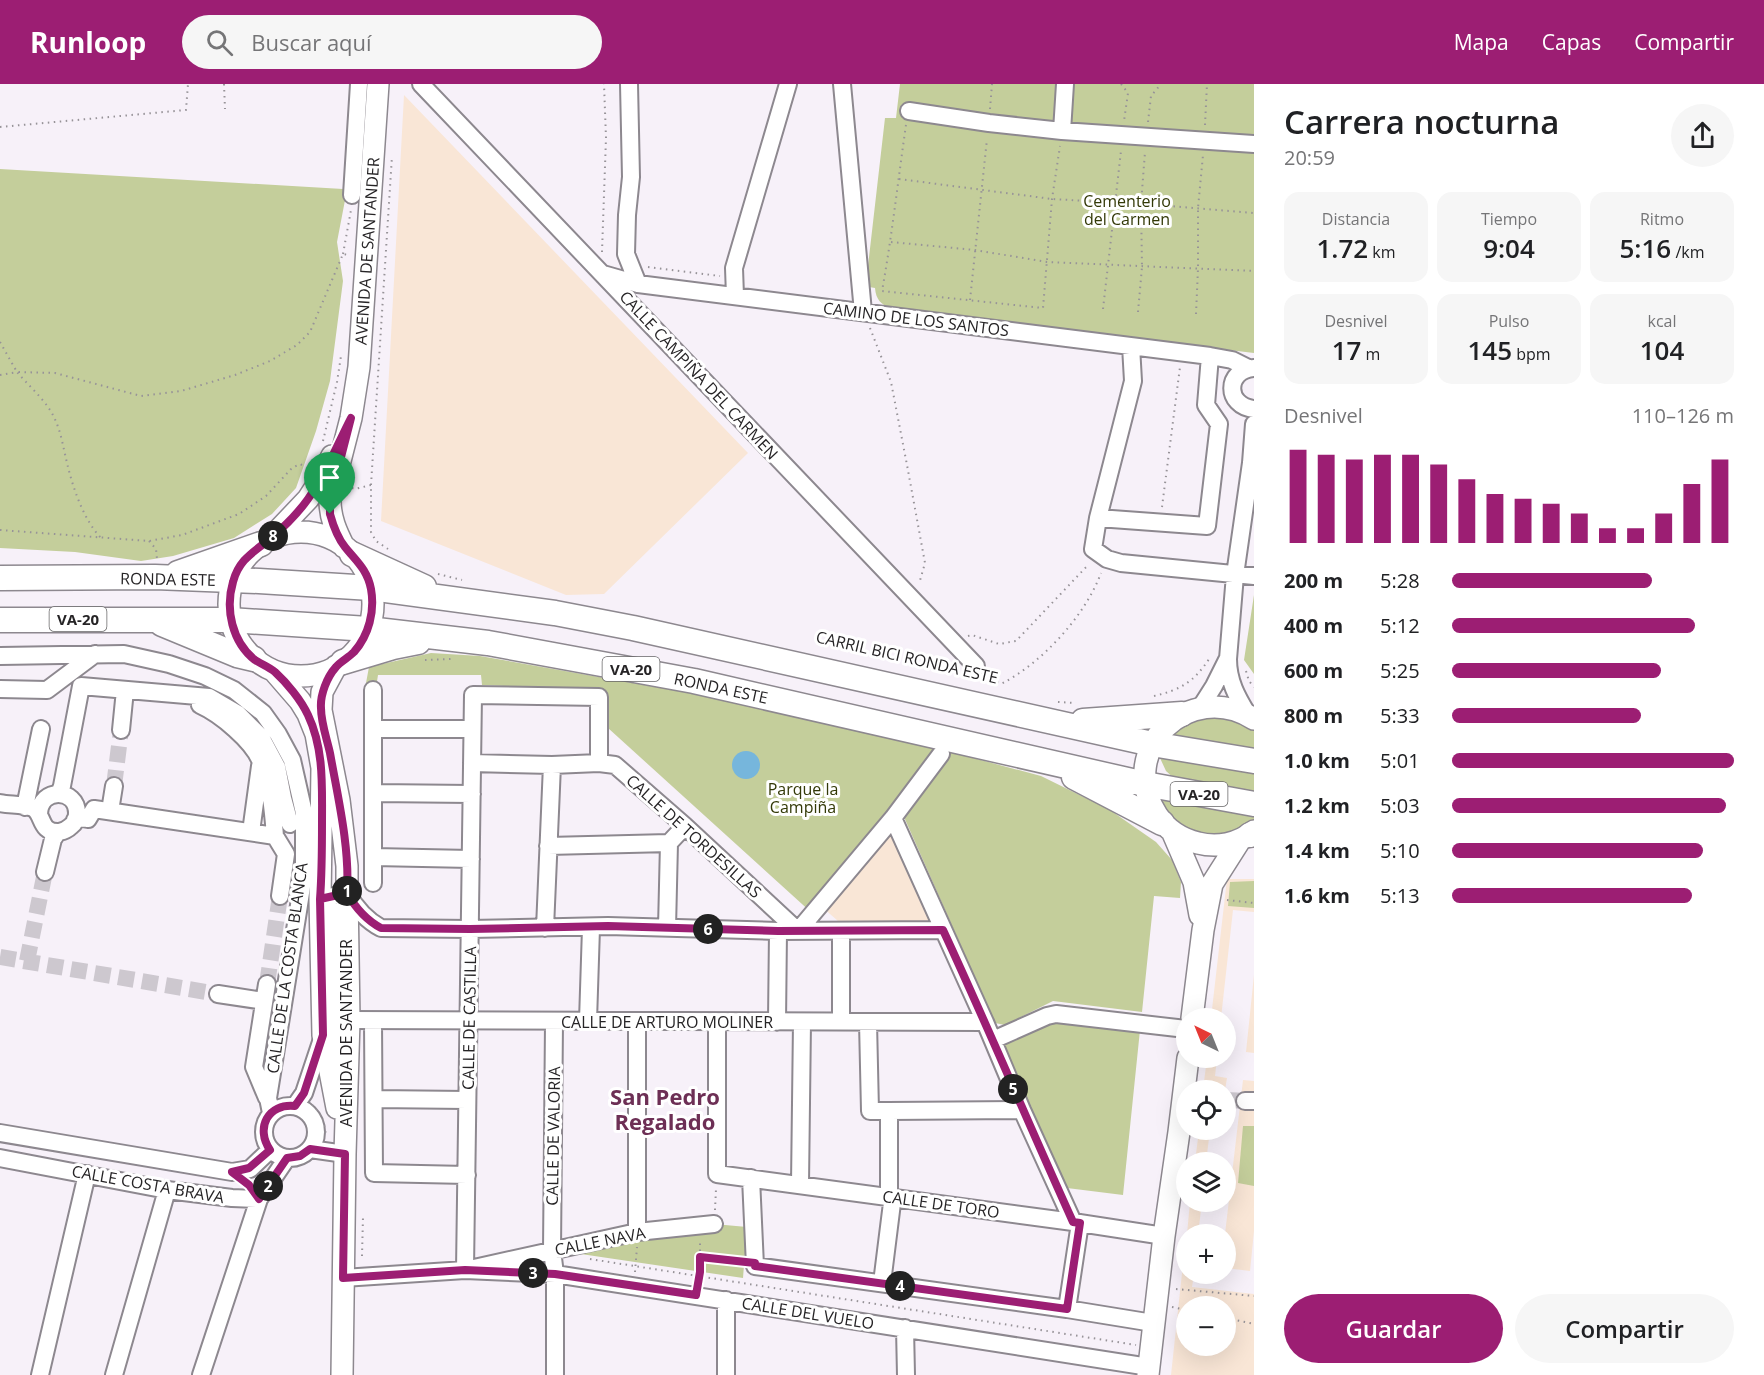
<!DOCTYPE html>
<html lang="es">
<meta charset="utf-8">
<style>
:root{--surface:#fff;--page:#f6f6f6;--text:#202124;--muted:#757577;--accent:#9c1e73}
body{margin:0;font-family:"Open Sans",sans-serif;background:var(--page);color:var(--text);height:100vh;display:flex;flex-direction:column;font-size:22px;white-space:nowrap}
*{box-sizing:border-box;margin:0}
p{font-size:20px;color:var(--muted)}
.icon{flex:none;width:33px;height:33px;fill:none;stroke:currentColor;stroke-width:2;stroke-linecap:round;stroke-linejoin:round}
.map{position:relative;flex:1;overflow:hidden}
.details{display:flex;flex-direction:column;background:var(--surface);width:510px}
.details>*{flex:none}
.needle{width:39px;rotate:317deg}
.tools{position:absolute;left:1176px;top:924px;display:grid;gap:12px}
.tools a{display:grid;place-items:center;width:60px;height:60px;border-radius:50%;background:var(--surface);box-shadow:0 6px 24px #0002;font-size:30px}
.pin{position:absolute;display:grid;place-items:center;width:51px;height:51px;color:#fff;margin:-62px -26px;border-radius:50% 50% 50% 0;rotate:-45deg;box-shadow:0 0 6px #0007}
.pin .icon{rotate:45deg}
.km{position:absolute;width:30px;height:30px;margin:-15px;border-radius:50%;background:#222;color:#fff;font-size:16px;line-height:30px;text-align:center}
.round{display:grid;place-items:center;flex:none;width:63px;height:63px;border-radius:32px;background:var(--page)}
.head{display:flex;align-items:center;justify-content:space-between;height:102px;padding:0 30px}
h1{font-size:33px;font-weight:600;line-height:45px}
.stats{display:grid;grid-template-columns:repeat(3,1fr);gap:9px;height:102px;padding:6px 30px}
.stats div{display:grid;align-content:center;border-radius:15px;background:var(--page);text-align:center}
.stats b{font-size:26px;font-weight:600}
.stats small{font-size:16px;font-weight:400}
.stats p{font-size:16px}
.chart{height:168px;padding:12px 30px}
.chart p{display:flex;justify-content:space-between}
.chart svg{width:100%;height:108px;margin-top:6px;stroke:var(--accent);stroke-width:6}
.cta{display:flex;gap:12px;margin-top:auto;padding:12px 30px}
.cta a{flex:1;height:69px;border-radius:36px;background:var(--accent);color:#fff;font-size:24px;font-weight:600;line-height:69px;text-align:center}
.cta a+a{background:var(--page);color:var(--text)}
ul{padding:0 30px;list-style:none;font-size:20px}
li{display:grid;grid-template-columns:96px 72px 1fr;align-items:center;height:45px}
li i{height:15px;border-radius:8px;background:var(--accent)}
header{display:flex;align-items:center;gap:36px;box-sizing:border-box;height:84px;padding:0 30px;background:var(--accent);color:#fff}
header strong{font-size:28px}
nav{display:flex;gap:33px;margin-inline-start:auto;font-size:21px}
.search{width:420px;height:54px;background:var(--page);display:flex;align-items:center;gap:15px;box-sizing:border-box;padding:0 21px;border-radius:33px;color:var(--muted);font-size:22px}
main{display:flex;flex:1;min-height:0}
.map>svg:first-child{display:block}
.education{fill:#f9e6d6;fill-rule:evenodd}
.green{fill:#c4ce9b}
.water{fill:#76b6dc}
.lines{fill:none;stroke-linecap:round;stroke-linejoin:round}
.minor-tunnel{stroke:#cdc8cf;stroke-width:16;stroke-dasharray:16 8;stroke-linecap:butt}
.minor-casing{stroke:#8d888f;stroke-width:20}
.major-casing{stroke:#8d888f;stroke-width:24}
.highway-casing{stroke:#8d888f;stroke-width:27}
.path{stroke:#979398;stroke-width:2;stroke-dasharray:1.5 4.5;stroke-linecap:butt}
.minor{stroke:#fff;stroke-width:16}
.major{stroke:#fff;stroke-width:21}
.highway{stroke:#fff;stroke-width:24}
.route-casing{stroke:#fff;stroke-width:12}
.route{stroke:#9c1e73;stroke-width:8}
.labels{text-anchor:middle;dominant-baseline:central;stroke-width:6;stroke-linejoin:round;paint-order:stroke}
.shield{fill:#fff;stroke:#676667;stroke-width:1.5}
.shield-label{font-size:15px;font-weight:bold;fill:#262426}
.park-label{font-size:16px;fill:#333907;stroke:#fff}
.street-label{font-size:16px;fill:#262426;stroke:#fff}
.district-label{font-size:22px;font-weight:bold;fill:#6d2f55;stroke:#fff}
</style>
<header>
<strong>Runloop</strong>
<div class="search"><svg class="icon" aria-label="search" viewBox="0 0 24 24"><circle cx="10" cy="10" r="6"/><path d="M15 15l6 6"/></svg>Buscar aquí</div>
<nav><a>Mapa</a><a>Capas</a><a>Compartir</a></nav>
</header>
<main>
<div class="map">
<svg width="1254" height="1291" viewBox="0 0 1254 1291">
<rect width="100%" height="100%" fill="#f7f1f9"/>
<path class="education" d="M404,11L748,369L604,510L566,511L381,437Z
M886,749H891L930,837H838L822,823Z
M1227,795H1254V828L1233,826L1221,934H1211Z
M1254,891V969L1246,968Z
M1207,974H1217L1215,992L1227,994L1225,1006H1203Z
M1243,996L1254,997V1147L1250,1187L1226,1184L1225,1150Z
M1199,1046H1210L1206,1078H1195Z
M1190,1118H1202L1198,1150H1187Z
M1186,1152V1190H1194L1192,1203L1254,1210V1291H1171ZM1186,1222H1226V1262H1186Z"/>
<path class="green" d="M900,0H1254V269L891,225C881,220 876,216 875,204L869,203L868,182L885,34H896Z
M0,85L343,105L346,111L337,158L343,197L330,297L316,347L296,404L272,430L234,454L173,472L141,477L75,468L0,464Z
M1254,511V590L1244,576Z
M431,569L480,572L718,614L943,666L1041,692L1110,726L1156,758L1172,776L1181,798L1180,814L1154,812L1142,928L1053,917L1005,941L995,939L900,724L813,830L608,644L607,626L588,606L482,601L481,591H378L376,604L366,599L369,583Z
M1219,630L1254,645V664L1167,651L1172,644Z
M1160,670L1251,686L1254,690V710L1176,696L1166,687L1160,674Z
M1156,714L1254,730V736L1249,741L1227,751L1204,752L1179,742Z
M1254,797V824L1228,822L1230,798Z
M1056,937L1140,946L1123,1111L1067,1104L1003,961Z
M1243,1042H1254V1102L1238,1099Z
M714,1140L747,1143L743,1194L574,1169Z"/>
<path class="water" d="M732 681a14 14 0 1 1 28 0a14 14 0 1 1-28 0Z"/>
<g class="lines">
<path class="minor-tunnel" d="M114,702L121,646
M0,873L218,910
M27,877L45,788
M267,900L280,812
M1226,1016L1245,1017"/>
<defs>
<path id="minor" d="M421,0L976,582
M629,0L631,93L627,131L626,170L638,200
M842,0L863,228
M909,27L989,39L1062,47L1254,60
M1062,47L1065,0
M352,111L359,0
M603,190L638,200L1210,272L1232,276L1248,284
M735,212L734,184L788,0
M1131,262L1133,297L1098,434L1093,465L1107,475L1121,479L1254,492
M1254,284C1225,286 1225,322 1254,325
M1098,434L1207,442L1219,340L1206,321L1210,272
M0,572L124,570L169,580L205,592L234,606L263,629L278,650L292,676L304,729V790L268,1014L271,1029
M0,605L47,606L95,570
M200,621C220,630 253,657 261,678C271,702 273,726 275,752
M1200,624L1214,602L1227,576
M1248,631C1237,613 1228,597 1228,575L1235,491L1251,379L1254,340
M374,645H472
M121,646L125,606
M472,679L552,681L599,679L615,681L685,742L798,847L893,734L941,670
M599,679V613L473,611L465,1186L555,1190L1149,1283
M374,709L472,710
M59,710L62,702L81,602L209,613L238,630L261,653L277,683L283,714L290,740
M0,719C10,721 24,720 33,724C44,730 39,749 59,748C64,747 68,745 71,742C75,739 77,734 77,729C77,704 40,703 39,730
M25,723L41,645
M110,727L114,702
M893,734L985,938L1022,1026L1073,1138
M75,736L82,734L88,735L94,725L275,752L286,770L280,812
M251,748L260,682
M548,762L669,759L685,742
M374,773L471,775
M45,788L53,755L58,748
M373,799V606
M320,815L347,809C355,823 366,836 381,844L470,845L608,842L778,847L943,846
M334,827L332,937L342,984
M545,844L552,681
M667,844L669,759
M267,900L254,983L267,1014
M218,910L264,917
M349,936L985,938
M373,937L374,1089L467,1091
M588,937L591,844
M554,938L552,1166L555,1190V1291
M637,938V1148
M717,938V1090L1073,1138L1164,1152
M777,938L778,847
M841,938V847
M868,938L870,1027H889V1107L892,1119L882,1199
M993,956L1047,932L1056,930L1186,945
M374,1015L467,1016
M1245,1017H1254
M264 1048a26 26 0 1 1 52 0a26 26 0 1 1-52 0Z
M295,1022L304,1009L323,952
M889,1027L1022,1026
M0,1049L232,1088L250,1085L270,1066
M310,1065L345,1070
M0,1074L167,1106L232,1114L259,1115
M751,1094L755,1182L1067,1225L1153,1239
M800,1100L802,938
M343,1194L465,1186L637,1148L714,1140
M1067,1225L1080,1139
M905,1244L906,1291
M40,1291L87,1090
M114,1291L167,1106
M201,1291L259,1115L287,1074
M726,1291V1216"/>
<path id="major" d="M229 520a72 72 0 1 1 144 0a72 72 0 1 1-144 0Z
M270,455L308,415L319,398L332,372
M344,463C336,447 330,434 330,416L351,334L359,283L378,0
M336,582L322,608L321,626L339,716L347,782V809L349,936L345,1070L342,1291
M274,587L300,617L308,630L316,650L322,684L320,815L323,951L337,1024
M1254,635C1189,594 1115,666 1157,731C1167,746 1181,755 1198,759C1217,764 1238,760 1254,747
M1172,747L1194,798L1200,831
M1192,934L1203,846L1212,800L1240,756
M1148,1291L1164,1152L1179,1048L1188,974"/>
<path id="highway" d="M352,470L424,503
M178,489L261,460
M0,494L155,493L259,497L371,504L555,529L633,544L1152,660L1254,677
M0,536H230L368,545L488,559L694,597L1145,700L1254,720
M162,540L237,571L254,575
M343,578L393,563L418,558
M1083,637L1182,630
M1074,693L1162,739
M1250,751L1254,750"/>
</defs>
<use href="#minor" class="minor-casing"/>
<use href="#major" class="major-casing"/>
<use href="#highway" class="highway-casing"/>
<path class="path" d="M224,0L225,25
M1121,0L1128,9L1124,37
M990,25L992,0
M1148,38L1151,12L1161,0
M906,41C898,96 892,152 882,207L1043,224L1052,115L1060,62
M1205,41L1207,0
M0,43L186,26L188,0
M899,95L1052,115L1157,121L1254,129
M891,158L975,166L1047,178L1254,187
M602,168L606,54L604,0
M343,170L351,126
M648,183L720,192
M970,216L987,55
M1103,225L1121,67
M1138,228L1142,183L1141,120L1145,68
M1196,230L1198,185V124L1203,71
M870,244L891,298L907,381L925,479L919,500
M0,258L17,288L55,289L141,312L181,307L235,291L270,277L297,261L310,248L343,170L348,171
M0,291L17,288C27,300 41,312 50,326C61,343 63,364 68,383C74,407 84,436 101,454
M323,357L337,298L341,272
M371,401L392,72
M352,404L355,405L371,401V448L376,457L388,465
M1162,423L1180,283
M0,446L149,457L182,451L239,430L266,412L292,384L300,380L306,383
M149,457L156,465L157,475
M438,490L462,496
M968,552L972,551L999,560L1016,557L1089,480
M425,576L452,575
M1246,587L1249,597L1254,603
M987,592L1001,600C1042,579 1085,532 1101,489
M1154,612C1180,606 1194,598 1209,575
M1058,618L1076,619
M1227,816L1254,819
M312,1021C321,1031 325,1040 326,1053
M715,1126L716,1105
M362,1172L363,1133
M700,1173L739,1177
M590,1175L1136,1261
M635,1188L637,1163
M699,1197L700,1188V1155
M1176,1205L1254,1212
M1172,1223L1186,1226
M1226,1234L1254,1240"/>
<use href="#minor" class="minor"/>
<use href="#major" class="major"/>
<use href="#highway" class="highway"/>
</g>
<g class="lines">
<defs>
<path id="route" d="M330,430C333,441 337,453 345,463C356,477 367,485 371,505C375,527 369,551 354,568C348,574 341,577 336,583C327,593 320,611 321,624C321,639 327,655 330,669C338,714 350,764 347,809L320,815L323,951L304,1009L295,1022C268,1019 255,1044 270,1066L249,1084L232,1088L249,1101L259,1115L287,1074L300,1072L310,1065L345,1070L343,1194L465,1186L555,1190L696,1211L700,1188V1173L755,1179V1182L1067,1225L1080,1139L1073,1138C1029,1041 988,943 943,846L778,847L608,842L470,845L381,844C366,836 355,823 347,809L320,815C322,789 322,764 322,738C322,701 324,665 308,631C301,616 287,599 275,588C269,583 261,580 255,576C232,558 225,525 233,498C239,475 254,468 271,454C284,443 298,429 308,415C326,390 337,361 351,334L330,416V430"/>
</defs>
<use href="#route" class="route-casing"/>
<use href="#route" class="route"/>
</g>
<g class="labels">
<g class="shield">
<rect x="49.5" y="523" width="57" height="24" rx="4.5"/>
<rect x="602.5" y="573" width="57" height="24" rx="4.5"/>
<rect x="1170.5" y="698" width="57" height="24" rx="4.5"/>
</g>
<g class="shield-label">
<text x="78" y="535">VA-20</text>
<text x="631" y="585">VA-20</text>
<text x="1199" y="710">VA-20</text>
</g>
<g class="park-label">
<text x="1127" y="117">Cementerio<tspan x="1127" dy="18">del Carmen</tspan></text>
<text x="803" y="705">Parque la<tspan x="803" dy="18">Campiña</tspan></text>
</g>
<g class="street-label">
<text transform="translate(367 167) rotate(-86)">AVENIDA DE SANTANDER</text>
<text transform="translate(916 235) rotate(7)">CAMINO DE LOS SANTOS</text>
<text transform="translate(699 291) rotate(47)">CALLE CAMPIÑA DEL CARMEN</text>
<text transform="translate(168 495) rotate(1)">RONDA ESTE</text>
<text transform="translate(907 573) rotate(13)">CARRIL BICI RONDA ESTE</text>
<text transform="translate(721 604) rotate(12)">RONDA ESTE</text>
<text transform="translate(694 752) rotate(42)">CALLE DE TORDESILLAS</text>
<text transform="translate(287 884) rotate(-82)">CALLE DE LA COSTA BLANCA</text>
<text transform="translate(469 934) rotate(-89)">CALLE DE CASTILLA</text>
<text x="667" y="938">CALLE DE ARTURO MOLINER</text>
<text transform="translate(346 949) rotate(-90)">AVENIDA DE SANTANDER</text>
<text transform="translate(553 1052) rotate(-89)">CALLE DE VALORIA</text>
<text transform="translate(148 1100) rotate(10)">CALLE COSTA BRAVA</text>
<text transform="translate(941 1120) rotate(8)">CALLE DE TORO</text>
<text transform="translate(600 1157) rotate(-11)">CALLE NAVA</text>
<text transform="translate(808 1229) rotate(9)">CALLE DEL VUELO</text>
</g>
<g class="district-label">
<text x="665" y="1012">San Pedro<tspan x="665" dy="25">Regalado</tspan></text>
</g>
</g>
</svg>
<div class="tools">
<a><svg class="needle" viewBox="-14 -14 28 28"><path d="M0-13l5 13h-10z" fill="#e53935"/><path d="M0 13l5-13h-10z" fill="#757577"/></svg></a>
<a><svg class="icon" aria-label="locate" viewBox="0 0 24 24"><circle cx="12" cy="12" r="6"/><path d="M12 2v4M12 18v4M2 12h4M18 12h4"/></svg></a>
<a><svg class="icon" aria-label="layers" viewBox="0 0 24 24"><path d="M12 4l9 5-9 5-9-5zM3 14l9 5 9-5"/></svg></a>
<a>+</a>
<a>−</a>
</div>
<div class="pin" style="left:330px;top:430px;background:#1e9e55"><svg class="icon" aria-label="arrive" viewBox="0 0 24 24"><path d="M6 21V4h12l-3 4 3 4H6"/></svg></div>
<b class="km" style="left:347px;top:807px">1</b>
<b class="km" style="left:268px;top:1102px">2</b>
<b class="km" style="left:533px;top:1189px">3</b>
<b class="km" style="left:900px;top:1202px">4</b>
<b class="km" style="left:1013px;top:1005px">5</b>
<b class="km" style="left:708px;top:845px">6</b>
<b class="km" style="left:273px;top:452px">8</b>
</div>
<section class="details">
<div class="head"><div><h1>Carrera nocturna</h1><p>20:59</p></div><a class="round"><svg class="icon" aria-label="share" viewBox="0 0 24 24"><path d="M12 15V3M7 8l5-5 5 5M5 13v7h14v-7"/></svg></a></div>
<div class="stats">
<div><p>Distancia</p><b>1.72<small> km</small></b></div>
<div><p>Tiempo</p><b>9:04</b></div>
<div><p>Ritmo</p><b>5:16<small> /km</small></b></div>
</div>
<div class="stats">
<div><p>Desnivel</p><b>17<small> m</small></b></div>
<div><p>Pulso</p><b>145<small> bpm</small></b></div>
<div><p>kcal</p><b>104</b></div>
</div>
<div class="chart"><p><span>Desnivel</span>110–126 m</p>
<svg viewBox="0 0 160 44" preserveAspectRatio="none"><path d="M5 44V6M15 44V8M25 44V10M35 44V8M45 44V8M55 44V12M65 44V18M75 44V24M85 44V26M95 44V28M105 44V32M115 44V38M125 44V38M135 44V32M145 44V20M155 44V10"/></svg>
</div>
<ul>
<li><b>200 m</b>5:28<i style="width:71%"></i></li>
<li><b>400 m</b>5:12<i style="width:86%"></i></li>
<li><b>600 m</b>5:25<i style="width:74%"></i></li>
<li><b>800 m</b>5:33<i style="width:67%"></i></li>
<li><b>1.0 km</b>5:01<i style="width:100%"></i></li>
<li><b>1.2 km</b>5:03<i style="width:97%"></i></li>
<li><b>1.4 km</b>5:10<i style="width:89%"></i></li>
<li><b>1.6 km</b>5:13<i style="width:85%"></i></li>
</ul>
<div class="cta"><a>Guardar</a><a>Compartir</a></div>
</section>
</main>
